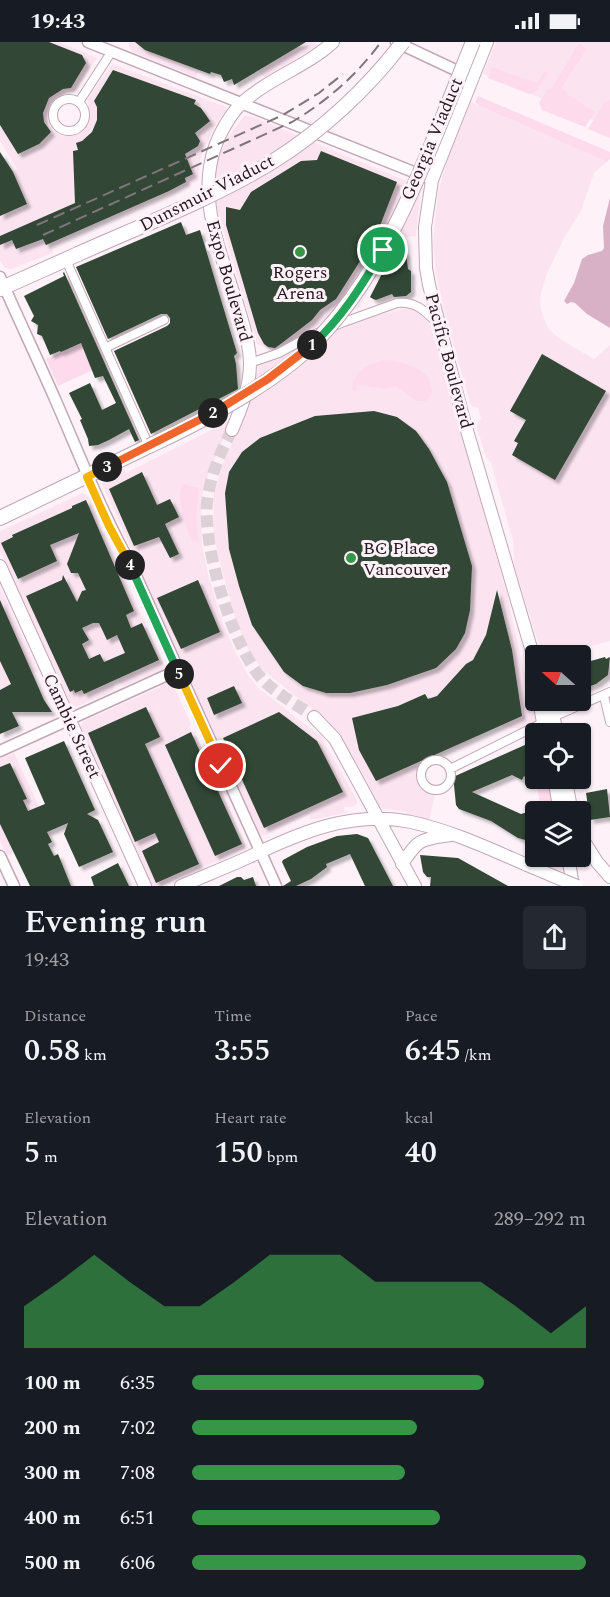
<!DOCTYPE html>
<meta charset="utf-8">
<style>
:root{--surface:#171b24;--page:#242831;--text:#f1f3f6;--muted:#9ea1a6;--accent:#379547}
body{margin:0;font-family:Spectral,serif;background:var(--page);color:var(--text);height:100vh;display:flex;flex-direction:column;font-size:22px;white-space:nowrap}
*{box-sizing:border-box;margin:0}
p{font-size:20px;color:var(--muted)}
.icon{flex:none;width:33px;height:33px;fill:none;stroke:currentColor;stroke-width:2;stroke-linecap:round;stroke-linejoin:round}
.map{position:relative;height:844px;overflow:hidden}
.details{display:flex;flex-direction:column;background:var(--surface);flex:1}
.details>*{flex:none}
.needle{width:39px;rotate:291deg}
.buttons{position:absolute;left:525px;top:603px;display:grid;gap:12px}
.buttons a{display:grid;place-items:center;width:66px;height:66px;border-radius:6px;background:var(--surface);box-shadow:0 2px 4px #0004;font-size:30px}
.pin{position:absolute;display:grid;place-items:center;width:51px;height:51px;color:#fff;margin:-26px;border:3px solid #fff;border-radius:50%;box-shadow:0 2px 6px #0007}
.km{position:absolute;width:30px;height:30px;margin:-15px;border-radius:50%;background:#222;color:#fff;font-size:16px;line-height:30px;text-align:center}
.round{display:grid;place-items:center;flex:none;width:63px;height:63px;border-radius:6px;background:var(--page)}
.headline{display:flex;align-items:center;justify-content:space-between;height:102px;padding:0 24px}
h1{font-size:33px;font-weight:600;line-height:45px}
.figures{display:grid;grid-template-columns:repeat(3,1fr);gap:9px;height:102px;padding:6px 24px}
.figures div{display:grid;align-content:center}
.figures b{font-size:30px;font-weight:600}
.figures small{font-size:16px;font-weight:400}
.figures p{font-size:16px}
.chart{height:168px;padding:12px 24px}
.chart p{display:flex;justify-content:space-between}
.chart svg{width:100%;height:108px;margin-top:6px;fill:var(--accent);opacity:.7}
ul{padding:0 24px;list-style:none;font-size:20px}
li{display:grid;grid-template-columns:96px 72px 1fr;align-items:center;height:45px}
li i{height:15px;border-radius:8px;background:var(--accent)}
.status{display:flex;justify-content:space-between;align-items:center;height:42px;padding:0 30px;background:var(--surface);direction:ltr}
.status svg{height:16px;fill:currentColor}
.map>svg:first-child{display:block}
.built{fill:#fbe4f0}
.green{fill:#fedaed}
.water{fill:#d8b1c6}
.building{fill:#334634;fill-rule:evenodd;filter:url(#shadow)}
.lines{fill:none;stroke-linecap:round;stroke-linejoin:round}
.secondary-tunnel{stroke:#ddd1d7;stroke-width:12;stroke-dasharray:12 6;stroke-linecap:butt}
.minor-casing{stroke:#c3a6b5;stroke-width:10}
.tertiary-casing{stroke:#c3a6b5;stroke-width:13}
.secondary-casing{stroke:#c3a6b5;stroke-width:14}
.primary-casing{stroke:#c3a6b5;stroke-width:16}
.minor{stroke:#fff;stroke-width:8}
.tertiary{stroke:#fff;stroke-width:10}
.secondary{stroke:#fff;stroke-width:12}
.primary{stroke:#fff;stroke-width:14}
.rail{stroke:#80757b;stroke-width:2;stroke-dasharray:12 6;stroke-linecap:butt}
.secondary-bridge-casing{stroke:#c3a6b5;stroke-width:14;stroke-linecap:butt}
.primary-bridge-casing{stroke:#c3a6b5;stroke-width:16;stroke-linecap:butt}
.secondary-bridge{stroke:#fff;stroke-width:12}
.primary-bridge{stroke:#fff;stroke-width:14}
.split-1-casing{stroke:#fff;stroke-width:12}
.split-2-casing{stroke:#fff;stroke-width:12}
.split-3-casing{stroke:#fff;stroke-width:12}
.split-4-casing{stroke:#fff;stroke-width:12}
.split-5-casing{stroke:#fff;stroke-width:12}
.split-6-casing{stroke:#fff;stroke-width:12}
.split-1{stroke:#22a559;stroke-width:8}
.split-2{stroke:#f0652b;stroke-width:8}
.split-3{stroke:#f0652b;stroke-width:8}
.split-4{stroke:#f5b400;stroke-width:8}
.split-5{stroke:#22a559;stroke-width:8}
.split-6{stroke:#f5b400;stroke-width:8}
.poi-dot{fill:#379547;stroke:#fef2f8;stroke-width:2}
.labels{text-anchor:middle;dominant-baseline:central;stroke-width:6;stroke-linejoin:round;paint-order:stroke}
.street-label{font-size:18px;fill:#23181e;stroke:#fef2f8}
.poi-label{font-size:18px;fill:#23181e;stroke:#fef2f8}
</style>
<div class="status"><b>19:43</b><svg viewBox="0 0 49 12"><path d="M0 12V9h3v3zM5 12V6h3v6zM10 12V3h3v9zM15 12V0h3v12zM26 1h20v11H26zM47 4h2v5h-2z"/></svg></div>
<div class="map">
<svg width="610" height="844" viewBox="0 0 610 844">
<defs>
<filter id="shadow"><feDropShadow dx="4" dy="4" stdDeviation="1.5" flood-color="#0004"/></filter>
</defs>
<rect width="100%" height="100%" fill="#fef2f8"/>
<path class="built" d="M0,0H59L97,16L75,49L57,54L49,64L47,70L48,80L53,88L61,93H75L85,87L89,77L88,56L113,22L226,65L227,68L219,77L205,104L200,118L198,139L51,204L53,211L11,227L5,226L0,218V135L17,127L0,99Z
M129,0H181L206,9L196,35L133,10L129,6Z
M228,0H313L318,3L265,36Z
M496,0H610V85L483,32Z
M471,60L607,120L594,131L581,169L564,196L546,234L540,255L541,268L546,282L550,288L560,297L594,317L610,303V599L557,613H542L514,523L513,499L491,421L486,415L477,386V381L481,377L478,366L472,364L470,361L444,269L436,232L433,200L438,150L447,119Z
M244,74H251L416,143L421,149L416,194L396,196L359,266L274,307H269L257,302L216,162L215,135L218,115L228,95Z
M409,266L423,273L431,285L506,548L527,643L533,653L537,672L535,678L519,687L501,684L420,723L416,734L419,743L427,750L435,753L429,779L407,774V770L380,766L361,729L337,690L323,676L264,629L250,611L236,579L218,513L213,485L214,452L222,424L245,371L259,324L293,310L333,286L400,267Z
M231,378L204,443L201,462L202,504L208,532L222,579L235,609L248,633L258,646L321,694L357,758V762L353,765H344V769L350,770L311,778L309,773L263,794L255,790L151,559L141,529L102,442L104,436L123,426L126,431Z
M83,451L89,455L100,479L98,484L101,489L105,491L166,627L159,632L154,631L124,644L118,640L114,642V649L75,665L69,661L0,509V489Z
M0,545L38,629L0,647Z
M171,638L191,682L189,685L191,689L195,690L246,804L243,807L161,844H152L80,684L84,679L160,645L162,640Z
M14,711L52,792L7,814L0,799V717Z"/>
<path class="green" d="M579,1L587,7L561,46L567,50V52L595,70L585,85L542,68L539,61L548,47H551Z
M492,25L537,41L545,29L548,31L537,48L529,52L488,36Z
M478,54L610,110V117L607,120L480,64L475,60Z
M610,58V96L588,87L605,59Z
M94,295L106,322L58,344L46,317Z
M383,318C404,319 434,327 432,352L426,359H416L396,344L386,347L358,343L356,349L352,348C353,329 367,322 383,318Z
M182,442L199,446L196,476L199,500L192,499C184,480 176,462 182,442Z
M536,737H549L555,769H541Z"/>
<path class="water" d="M610,156V286L587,272L575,261L571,260L567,262L564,259L574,241L582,217L588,213L602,209L604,206L603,184Z"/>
<path class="building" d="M0,0H49L82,13L86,21L71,46L63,47L49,56L43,71L44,80L51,90L39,102L18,112L0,83Z
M135,0H306L234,43L232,37L224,40L221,33L211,30L210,32L145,8Z
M113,28L196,58L194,62L201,66L210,79L195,91L200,99L198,104L185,112L193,132L185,136L186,140L169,149L46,203L43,197L16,207L12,198L0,203V194L75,161L73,109L78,108L76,101L82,99L92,90L97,78V65L94,59Z
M321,109L397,140L376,194L336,257L320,268L312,278L282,301L275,306L268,305L264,302L258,291L226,183V165L240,168L251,150L301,119L317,118Z
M0,110L13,130L27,162L0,174Z
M181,180L186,193L200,188L237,311L234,314L236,322L238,347L151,392L114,309L167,284L170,281V276L167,272H161L108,297L76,225Z
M401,205L406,211L408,227L411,229V250L406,254L394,255L392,252L376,258L373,257L370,255L385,226L395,210Z
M64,230L139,398L135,400L129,387L109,398L98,403L89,404L88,397L80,378L82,377L69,351L90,341L102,368L116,361L103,334L95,336L81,301L61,310L60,309L50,313L42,294L37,292L38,283L31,279L34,274L24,254L64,234L63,231Z
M542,312L606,349L555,438L512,413L518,401L514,399L526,378L510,369Z
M374,369L397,375L416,389L429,407L447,440L472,524L470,568L465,591L456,607L436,626L387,643L350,651H326L303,644L284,630L252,583L239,544L229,507L225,451L229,430L242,410L260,396L315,374Z
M142,430L157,463L170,457L179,475L165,482L179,512L170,516L159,495L134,504L109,447Z
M86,458L134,569L126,573L131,586L142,581L159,618L84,652L82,648L75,651L74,648L70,650L26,554L62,538L63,533L77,560L82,549L86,548L78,531H71L67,522L79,491L50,503L57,519L18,537L1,501L13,495L12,493L72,466V464ZM93,581H99L107,598L117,593L125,611L104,620L100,612L89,617L82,602L89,598L82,586Z
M198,538L220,590L181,607L157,556Z
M497,548L512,608L522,674L376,739L359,708L352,676L398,664L425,652L428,657L437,654L466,622L473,618L486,593Z
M0,558L44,658L52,670H12L19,684L0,692V648L11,642L0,619Z
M605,615L606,617L610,615L608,633L596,642L580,648V622Z
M234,644L242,661L214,673L207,656Z
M146,665L160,695L145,702L199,822L156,841L142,809L159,800L155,791L135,800L88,691Z
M279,670L317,699L343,750L264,786L223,696Z
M191,690L242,802L215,814L165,703Z
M64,699L95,768L87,772L98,778L113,810L79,825L64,792L68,781L47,790L52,800L48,802L54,814L58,812L71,844H30L0,782V725L10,721L27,757L23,758L28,769L45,762L25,716Z
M527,702L531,724L526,736L524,734L522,738L512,733L472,750L521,772L531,769L536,779V801L518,796L491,779L459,767L456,763L454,743L453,735Z
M607,747L610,775L590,778L586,751Z
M357,792L368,796L393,844H365L350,812L326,822L327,825L311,837L296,844H283L291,839L282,820L283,818L307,805L337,794Z
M420,813L458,816L508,844H430L431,835H427L423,830Z
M118,821L129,844H94L91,835Z
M237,835H241L244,838L253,835L256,844H219Z"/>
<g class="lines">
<path class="secondary-tunnel" d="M232,388C220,411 210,434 207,461C203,505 232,603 262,637C275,651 298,663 314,675"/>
<defs>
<path id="minor" d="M53 73a16 16 0 1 1 32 0a16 16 0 1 1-32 0Z
M79,60L112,9
M66,218L149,404
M105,306L164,278
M250,321L279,311L310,294L344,280L397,261C417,259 426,270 439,283
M604,654L610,680
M553,675L610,650
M421 733a15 15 0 1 1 30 0a15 15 0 1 1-30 0Z
M450,727L544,680"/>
<path id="tertiary" d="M88,0L426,135
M396,0L466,33
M0,235C18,276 37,316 55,357C80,414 102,471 132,525L276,844
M0,709L178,628
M0,814L14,844"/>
<path id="secondary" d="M487,0L432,138L425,185L426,226L429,243L463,375L533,613L536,640
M232,388C241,367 250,345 250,322C250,303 244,286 239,268C221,210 190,146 223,87C228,78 234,68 242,61C269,36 306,25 333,0
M0,524L145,844
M539,658L545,692
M550,658L557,692
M314,675L335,697L415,844
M554,736L560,770
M565,736L572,770
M580,793L597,820L610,835
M568,814L573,844
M402,822C419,796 420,798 450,793
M181,844C204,834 227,825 249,815C301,790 353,768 411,780C452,789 490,807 527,823"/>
<path id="primary" d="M0,247L78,212
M0,476L149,404"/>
</defs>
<use href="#minor" class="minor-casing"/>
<use href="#tertiary" class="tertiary-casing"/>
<use href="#secondary" class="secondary-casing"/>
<use href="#primary" class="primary-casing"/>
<use href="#minor" class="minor"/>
<use href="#tertiary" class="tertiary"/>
<use href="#secondary" class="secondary"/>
<use href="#primary" class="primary"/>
<path class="rail" d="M37,183L283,73L319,51L343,32
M43,193L292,80C327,59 357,33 381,0"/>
<defs>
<path id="secondary-bridge" d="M527,823L577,844"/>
<path id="primary-bridge" d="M78,212C143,183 211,157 272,120C322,89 368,46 403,0
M149,404C202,380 282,337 321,294C395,215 432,99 473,0"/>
</defs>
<use href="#secondary-bridge" class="secondary-bridge-casing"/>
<use href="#primary-bridge" class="primary-bridge-casing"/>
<use href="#secondary-bridge" class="secondary-bridge"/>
<use href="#primary-bridge" class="primary-bridge"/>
</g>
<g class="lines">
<defs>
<path id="split-1" d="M312,303C341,277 363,242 383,208"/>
<path id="split-2" d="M213,371L268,337L312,303"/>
<path id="split-3" d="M107,425L213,371"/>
<path id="split-4" d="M107,425L87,435L109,484L130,523"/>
<path id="split-5" d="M130,523L179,632"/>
<path id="split-6" d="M179,632L221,724"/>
</defs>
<use href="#split-1" class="split-1-casing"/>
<use href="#split-2" class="split-2-casing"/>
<use href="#split-3" class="split-3-casing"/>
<use href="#split-4" class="split-4-casing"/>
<use href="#split-5" class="split-5-casing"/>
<use href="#split-6" class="split-6-casing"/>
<use href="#split-1" class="split-1"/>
<use href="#split-2" class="split-2"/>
<use href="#split-3" class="split-3"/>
<use href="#split-4" class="split-4"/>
<use href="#split-5" class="split-5"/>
<use href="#split-6" class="split-6"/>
</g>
<g class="poi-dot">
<circle cx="300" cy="210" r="6"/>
<circle cx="351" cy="516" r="6"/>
</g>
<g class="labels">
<g class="street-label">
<text transform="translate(432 97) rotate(-67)">Georgia Viaduct</text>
<text transform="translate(207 151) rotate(-27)">Dunsmuir Viaduct</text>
<text transform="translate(229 239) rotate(74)">Expo Boulevard</text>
<text transform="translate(449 319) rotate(75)">Pacific Boulevard</text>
<text transform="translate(72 684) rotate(65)">Cambie Street</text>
</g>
<g class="poi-label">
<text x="300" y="230">Rogers<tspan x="300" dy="21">Arena</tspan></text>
<text x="363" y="506" text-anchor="start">BC Place<tspan x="363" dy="21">Vancouver</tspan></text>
</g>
</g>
</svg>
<div class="buttons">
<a><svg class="needle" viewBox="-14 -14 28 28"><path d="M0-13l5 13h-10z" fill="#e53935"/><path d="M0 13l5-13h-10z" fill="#9ea1a6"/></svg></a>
<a><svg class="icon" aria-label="locate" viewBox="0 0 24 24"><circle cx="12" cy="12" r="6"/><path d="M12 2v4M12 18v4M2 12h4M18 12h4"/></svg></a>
<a><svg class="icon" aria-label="layers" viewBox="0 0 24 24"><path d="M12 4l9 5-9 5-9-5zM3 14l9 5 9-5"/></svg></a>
</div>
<div class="pin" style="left:383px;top:208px;background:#1e9e55"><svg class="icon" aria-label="arrive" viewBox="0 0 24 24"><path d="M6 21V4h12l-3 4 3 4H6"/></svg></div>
<div class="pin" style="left:221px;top:724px;background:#d93025"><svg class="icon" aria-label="check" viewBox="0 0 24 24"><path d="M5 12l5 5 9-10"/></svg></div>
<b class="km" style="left:312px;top:303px">1</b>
<b class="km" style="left:213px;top:371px">2</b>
<b class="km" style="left:107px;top:425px">3</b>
<b class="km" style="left:130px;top:523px">4</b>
<b class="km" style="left:179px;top:632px">5</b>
</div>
<section class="details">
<div class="headline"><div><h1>Evening run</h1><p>19:43</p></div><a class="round"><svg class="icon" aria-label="share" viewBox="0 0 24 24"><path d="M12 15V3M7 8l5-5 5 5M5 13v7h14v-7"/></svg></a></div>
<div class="figures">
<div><p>Distance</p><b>0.58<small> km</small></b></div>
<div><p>Time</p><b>3:55</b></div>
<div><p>Pace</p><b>6:45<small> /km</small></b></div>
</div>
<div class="figures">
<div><p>Elevation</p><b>5<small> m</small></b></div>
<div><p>Heart rate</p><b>150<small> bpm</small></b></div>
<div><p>kcal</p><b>40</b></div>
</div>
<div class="chart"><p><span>Elevation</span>289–292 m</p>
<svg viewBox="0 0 160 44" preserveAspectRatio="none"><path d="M0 44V27L10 17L20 6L30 17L40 27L50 27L60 17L70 6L80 6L90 6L100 17L110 17L120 17L130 17L140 27L150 38L160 27V44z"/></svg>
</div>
<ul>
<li><b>100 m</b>6:35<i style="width:74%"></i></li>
<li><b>200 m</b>7:02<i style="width:57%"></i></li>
<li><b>300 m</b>7:08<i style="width:54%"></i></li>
<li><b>400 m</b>6:51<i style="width:63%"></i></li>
<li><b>500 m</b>6:06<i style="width:100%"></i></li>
</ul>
</section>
